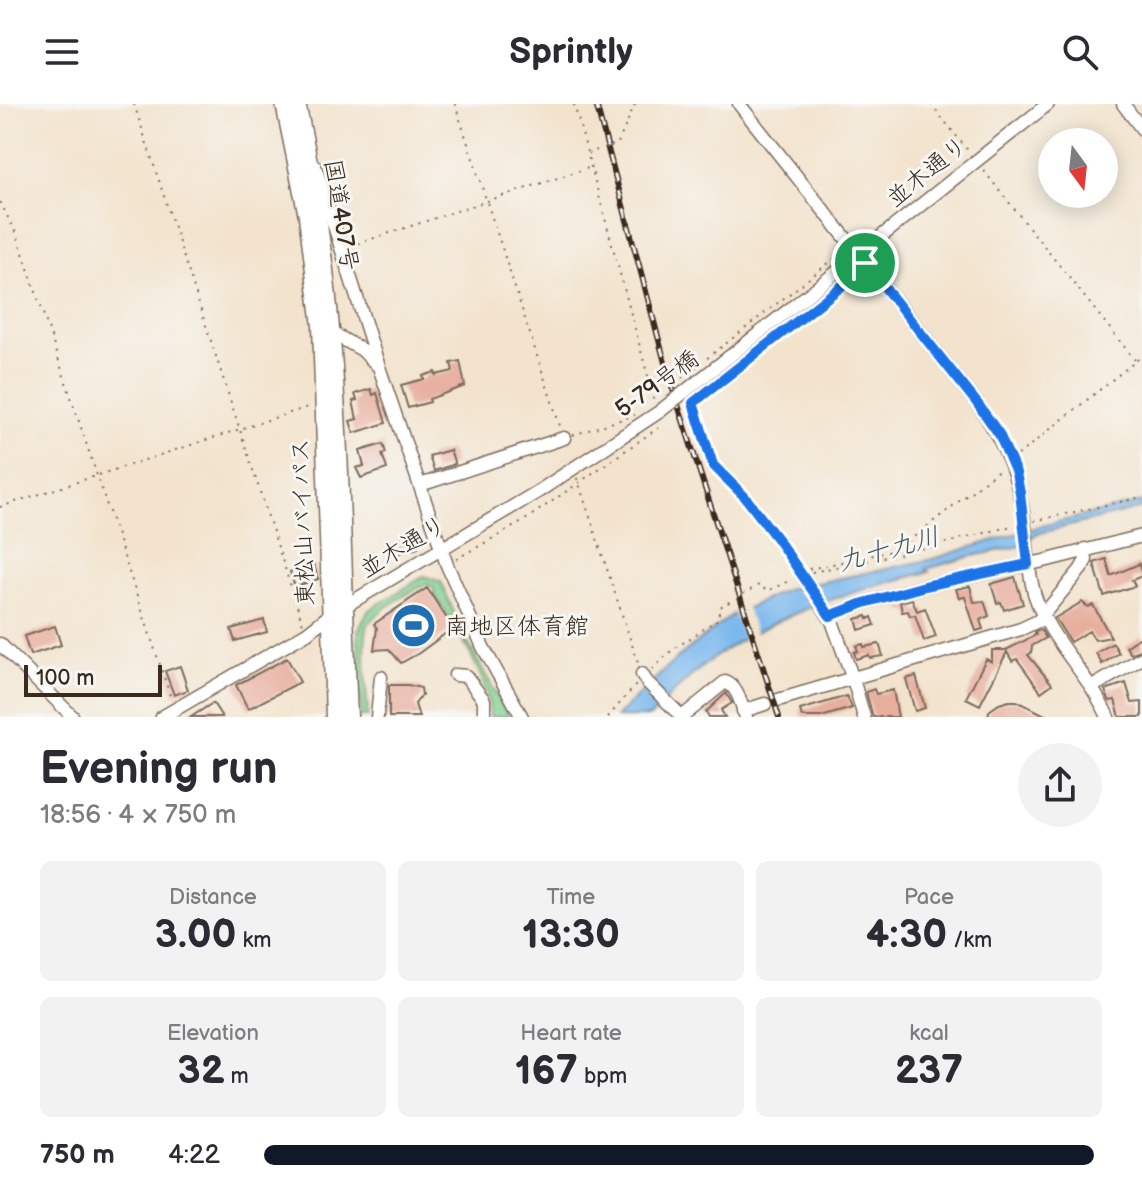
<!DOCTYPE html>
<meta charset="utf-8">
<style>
:root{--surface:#fff;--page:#f2f2f3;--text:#2b2b33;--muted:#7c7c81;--accent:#111827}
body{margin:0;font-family:"Balsamiq Sans","Klee One",sans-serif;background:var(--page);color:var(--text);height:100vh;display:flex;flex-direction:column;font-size:30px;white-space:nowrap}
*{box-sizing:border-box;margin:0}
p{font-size:26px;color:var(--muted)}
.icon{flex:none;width:44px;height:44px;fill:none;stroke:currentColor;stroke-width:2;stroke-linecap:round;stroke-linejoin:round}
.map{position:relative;height:613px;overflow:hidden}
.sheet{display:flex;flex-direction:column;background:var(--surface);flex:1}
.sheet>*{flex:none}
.needle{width:52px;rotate:165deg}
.tools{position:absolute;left:1038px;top:24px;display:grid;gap:16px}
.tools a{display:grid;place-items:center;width:80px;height:80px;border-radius:50%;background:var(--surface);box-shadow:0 4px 20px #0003;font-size:40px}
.scale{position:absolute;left:24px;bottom:20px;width:138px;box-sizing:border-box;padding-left:8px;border:4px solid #3b2a1e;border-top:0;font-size:22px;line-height:28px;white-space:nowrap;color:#3b2a1e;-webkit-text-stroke:6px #f6f6f2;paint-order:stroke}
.pin{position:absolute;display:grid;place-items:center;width:68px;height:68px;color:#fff;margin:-34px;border:4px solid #fff;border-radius:50%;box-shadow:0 2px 8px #0007}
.round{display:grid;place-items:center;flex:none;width:84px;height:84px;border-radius:42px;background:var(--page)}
.head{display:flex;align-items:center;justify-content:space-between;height:136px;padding:0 40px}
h1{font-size:44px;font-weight:700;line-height:60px}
.metrics{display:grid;grid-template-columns:repeat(3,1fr);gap:12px;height:136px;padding:8px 40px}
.metrics div{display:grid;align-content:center;border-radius:12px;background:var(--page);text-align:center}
.metrics b{font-size:40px;font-weight:700}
.metrics small{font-size:22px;font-weight:400}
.metrics p{font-size:22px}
ul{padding:0 40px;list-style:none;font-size:26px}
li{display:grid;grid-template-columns:128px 96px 1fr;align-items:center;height:60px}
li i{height:20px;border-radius:10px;background:var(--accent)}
header{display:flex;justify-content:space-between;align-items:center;height:104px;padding:0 40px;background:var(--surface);font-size:36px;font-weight:700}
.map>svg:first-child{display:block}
.green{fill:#7fce8d;stroke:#5d7c56;stroke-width:2}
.water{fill:#7bb8ee;stroke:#5b7186;stroke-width:2}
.pier{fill:#f3e3cd}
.building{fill:#e8af9f}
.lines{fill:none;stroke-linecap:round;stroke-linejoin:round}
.minor-casing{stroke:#7b6b5b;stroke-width:15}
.highway-casing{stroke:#7b6b5b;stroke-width:19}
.path{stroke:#7b6b5b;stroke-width:2;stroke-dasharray:2 6;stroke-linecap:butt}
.minor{stroke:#fff;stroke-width:12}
.highway{stroke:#fff;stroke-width:16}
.rail-casing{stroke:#3b2a1e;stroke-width:6}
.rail{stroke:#f6f6f2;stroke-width:3;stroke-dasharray:9;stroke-linecap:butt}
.minor-bridge-casing{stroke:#7b6b5b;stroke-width:15;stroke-linecap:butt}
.minor-bridge{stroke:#fff;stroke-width:12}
.route-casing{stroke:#fff;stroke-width:16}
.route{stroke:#1a73e8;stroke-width:10}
.labels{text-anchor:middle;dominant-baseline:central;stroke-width:6;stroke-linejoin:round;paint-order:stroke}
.street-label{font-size:24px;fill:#3b2a1e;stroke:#f6f6f2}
.poi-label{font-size:24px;fill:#3b2a1e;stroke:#f6f6f2;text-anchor:start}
.water-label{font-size:26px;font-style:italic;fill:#4e555c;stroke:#f6f6f2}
</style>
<header><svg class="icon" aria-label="menu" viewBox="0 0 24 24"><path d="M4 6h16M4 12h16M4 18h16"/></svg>Sprintly<svg class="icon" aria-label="search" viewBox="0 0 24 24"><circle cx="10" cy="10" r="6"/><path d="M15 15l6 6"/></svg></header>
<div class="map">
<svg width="1142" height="613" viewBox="0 0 1142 613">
<rect width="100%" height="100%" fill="#f6f6f2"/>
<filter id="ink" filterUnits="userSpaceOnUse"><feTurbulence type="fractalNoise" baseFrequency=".0125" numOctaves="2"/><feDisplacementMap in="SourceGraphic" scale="16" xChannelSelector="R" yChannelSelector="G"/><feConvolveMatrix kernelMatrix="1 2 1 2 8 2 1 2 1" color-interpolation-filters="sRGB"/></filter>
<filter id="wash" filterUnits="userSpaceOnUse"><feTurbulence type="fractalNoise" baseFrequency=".006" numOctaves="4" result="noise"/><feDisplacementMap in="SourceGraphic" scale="32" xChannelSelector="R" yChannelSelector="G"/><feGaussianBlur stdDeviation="1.8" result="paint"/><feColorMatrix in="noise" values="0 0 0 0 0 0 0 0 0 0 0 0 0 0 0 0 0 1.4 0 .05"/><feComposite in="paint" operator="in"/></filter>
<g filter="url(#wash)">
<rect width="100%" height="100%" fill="#f3e3cd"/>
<path class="green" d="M424,472L441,478L463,530L509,613H490C490,580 467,543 450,515C444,504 434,495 433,483L426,480C411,487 378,506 369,519C361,531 367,595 368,613H361L358,527L368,507Z"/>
<path class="water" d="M1142,398V404L1036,430L1021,442L972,452L926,465L929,468C859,485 790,505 728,544C699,562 673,588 650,613H616L677,554L732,511L788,485L929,456L1041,422Z"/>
<path class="pier" d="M746,500L756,532L745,539L733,506Z"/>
<g id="blocks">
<path class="building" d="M460,257L465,282L429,295L430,298L408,304L401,281L424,275L423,272L435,268L436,271L453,267L451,259Z
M371,285L373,291L377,289L386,319L354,329L350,317L357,315L353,297L357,296L355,290Z
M383,340L386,349L382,350L387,365L361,374L356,364L364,362L360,347Z
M450,346L455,360L434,367L429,352Z
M405,434L406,436L415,434L418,444L396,450L393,441L398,439L397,436Z
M1106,455L1111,472L1139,460L1142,472L1132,476L1135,482L1104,492L1094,459Z
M314,460L318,475L295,483L290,468Z
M1015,473L1023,500L1004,506L1001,498L997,499L991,480Z
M970,482L974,498L984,497L989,512L980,516L983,525L976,527L965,493L959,494L956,485Z
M427,484L453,524L419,549L401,559L389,545L374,546L377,524L374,520Z
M912,495L917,507L925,504L936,533L924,537L915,511L910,512L908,507L902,508L900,498Z
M1082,498L1088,503L1093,501L1111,533L1095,536L1089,527L1070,538L1055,514Z
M867,512L868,515L872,513L875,521L859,526L856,515Z
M264,516L267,528L235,537L231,525Z
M55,522L61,541L30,551L24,532Z
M1041,526L1046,534L1032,542L1031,549L1028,551L1052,580L1041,588L1017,555L1012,557L1007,548L980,601L966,594L986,555L992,558V546H1006L1036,531L1035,528Z
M1142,532V545L1131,550L1126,543Z
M1113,539L1119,549L1102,560L1096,549Z
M863,540L864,543L879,540L883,552L870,554L869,551L856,555L854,548L858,547L856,542Z
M287,554L300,578L248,605L236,581Z
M180,562L188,586L174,591L165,567Z
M916,572L925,604L915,607L906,575Z
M1126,579L1132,599L1142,598V613H1120L1115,596L1110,597L1107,592L1105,586Z
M389,581H408L421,584L422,591L415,600L419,613H389Z
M874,585L876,590L893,586L898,613H873L866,588Z
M726,589L732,599L721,606L725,613H709L706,608Z
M847,592L852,604L821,613H802L800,606Z
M1009,597H1017L1049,613H988L989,607L999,600Z
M213,599L222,613H191Z"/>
</g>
</g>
<g filter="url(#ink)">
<use href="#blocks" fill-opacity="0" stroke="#7b6b5b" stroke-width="2"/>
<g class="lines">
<defs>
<path id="minor" d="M739,0L977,299C1006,341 1020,374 1025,424C1028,447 1028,470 1035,492C1050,537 1088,569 1108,613
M1123,0L1142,25
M315,62L379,263L447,461L483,543L522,613
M795,201L1048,0
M327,226L362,246L377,261
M420,381L564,334
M802,471L832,517L853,575L864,613
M830,512L864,499L925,482L1044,457L1142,432
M0,540L73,613
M642,570L646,577L682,613
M455,571L466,572L484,596V613
M1092,583L1142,554
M778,596L1021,525L1038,517L1081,465L1086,456L1085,445
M743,607L765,600
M162,613L307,529L330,511L539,387
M377,613L381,573
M682,613L725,578C738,582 741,601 746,613"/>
<path id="highway" d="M284,0L307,112L321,222L334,613
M297,0C343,201 340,408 349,613"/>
</defs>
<use href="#minor" class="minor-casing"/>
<use href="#highway" class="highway-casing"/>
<path class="path" d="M134,0L303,520
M455,0L560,322
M574,0L653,291V299
M931,0L970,49
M611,42L618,39L635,0
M588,50L597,46
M984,67L1135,256
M0,98L17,131L172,597
M350,142L591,63
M682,274L844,147
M573,331L635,311
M1018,351L1142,252
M577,374L639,562
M0,403L311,302
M1034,417L1142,393
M456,455L522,418L658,324
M796,462L745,393L713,361L693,299L859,167
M809,465L897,446L1000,365
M812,468L906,449L1012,422
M743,490L759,481L767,487L791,476
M652,565L671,547L718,515L720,503L731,497
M608,613L636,581"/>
<use href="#minor" class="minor"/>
<use href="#highway" class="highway"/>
<defs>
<path id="rail" d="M596,0L668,270L779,613"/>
</defs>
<use href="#rail" class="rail-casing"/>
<use href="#rail" class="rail"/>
<defs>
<path id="minor-bridge" d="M539,387L659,308L795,201"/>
</defs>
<use href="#minor-bridge" class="minor-bridge-casing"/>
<use href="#minor-bridge" class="minor-bridge"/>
</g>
</g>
<g class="lines" filter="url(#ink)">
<defs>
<path id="route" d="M865,159L977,299L999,330L1016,369L1020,389L1028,460L925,482L864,499L830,512L778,436L745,393L713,361L693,299L856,171Z"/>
</defs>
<use href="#route" class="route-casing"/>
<use href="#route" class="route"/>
</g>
<defs>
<symbol id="stadium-disc" viewBox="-11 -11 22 22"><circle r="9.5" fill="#1f6fb2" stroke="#f6f6f2"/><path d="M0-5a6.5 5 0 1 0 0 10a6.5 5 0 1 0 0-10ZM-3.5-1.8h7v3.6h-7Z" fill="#fff"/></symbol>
</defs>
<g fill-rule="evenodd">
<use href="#stadium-disc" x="388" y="496" width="51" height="51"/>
</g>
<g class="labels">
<g class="street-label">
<text transform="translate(927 68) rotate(-39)">並木通り</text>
<text transform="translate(341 111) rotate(81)">国道407号</text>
<text transform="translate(657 280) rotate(-36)">5-79号橋</text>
<text transform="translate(303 418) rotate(-92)">東松山バイパス</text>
<text transform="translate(403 443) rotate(-31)">並木通り</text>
</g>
<g class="poi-label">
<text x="445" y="522">南地区体育館</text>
</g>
<g class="water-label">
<text transform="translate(889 446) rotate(-15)">九十九川</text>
</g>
</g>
</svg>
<div class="tools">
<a><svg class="needle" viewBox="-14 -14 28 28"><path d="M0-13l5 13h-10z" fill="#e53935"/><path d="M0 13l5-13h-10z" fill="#7c7c81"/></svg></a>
</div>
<div class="scale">100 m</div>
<div class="pin" style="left:865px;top:159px;background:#1e9e55"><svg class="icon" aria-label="arrive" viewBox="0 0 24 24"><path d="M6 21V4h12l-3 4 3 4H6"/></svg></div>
</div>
<section class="sheet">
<div class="head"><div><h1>Evening run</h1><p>18:56 · 4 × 750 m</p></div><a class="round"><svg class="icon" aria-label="share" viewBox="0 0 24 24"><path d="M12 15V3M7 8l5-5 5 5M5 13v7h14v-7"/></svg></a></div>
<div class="metrics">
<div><p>Distance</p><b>3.00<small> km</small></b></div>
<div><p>Time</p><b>13:30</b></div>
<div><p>Pace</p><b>4:30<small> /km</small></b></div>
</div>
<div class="metrics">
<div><p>Elevation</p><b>32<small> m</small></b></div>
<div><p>Heart rate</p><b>167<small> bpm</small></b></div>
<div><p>kcal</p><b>237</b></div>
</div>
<ul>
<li><b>750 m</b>4:22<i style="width:99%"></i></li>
</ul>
</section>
